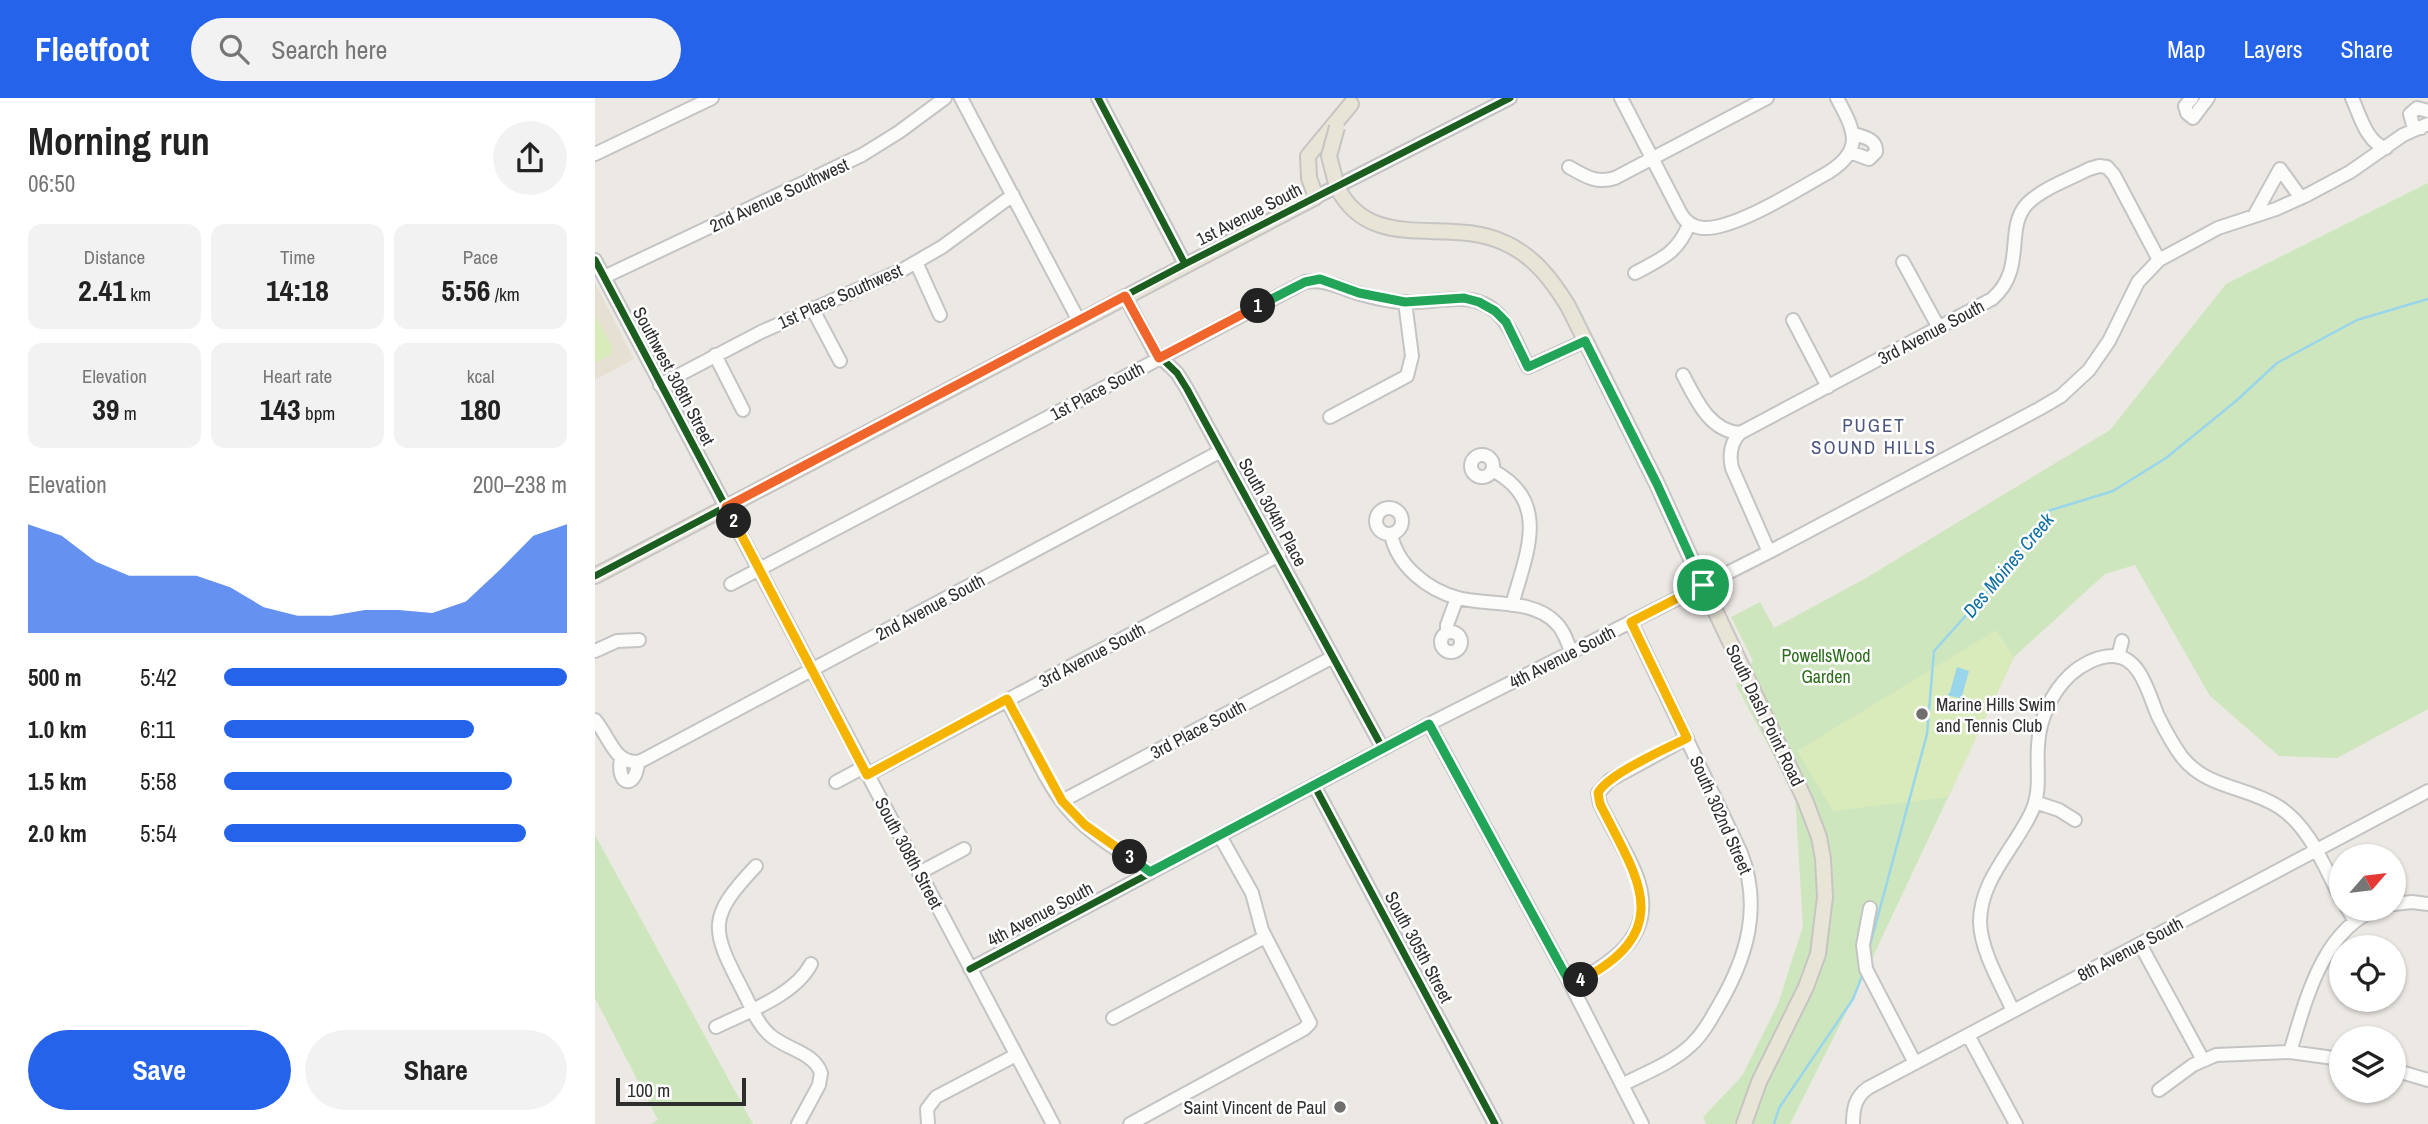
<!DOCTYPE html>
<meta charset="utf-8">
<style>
:root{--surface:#fff;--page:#f2f2f2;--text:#222;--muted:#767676;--accent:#2563eb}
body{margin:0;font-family:"Archivo Narrow",sans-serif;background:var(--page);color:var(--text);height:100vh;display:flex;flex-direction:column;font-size:26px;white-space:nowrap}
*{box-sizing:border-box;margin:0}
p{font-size:23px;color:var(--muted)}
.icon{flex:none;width:38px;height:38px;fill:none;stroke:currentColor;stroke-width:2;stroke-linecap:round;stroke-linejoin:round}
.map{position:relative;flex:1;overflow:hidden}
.sheet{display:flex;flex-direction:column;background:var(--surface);width:595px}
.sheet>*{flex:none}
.needle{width:46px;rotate:62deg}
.controls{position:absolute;left:1734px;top:746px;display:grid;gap:14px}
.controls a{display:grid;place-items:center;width:77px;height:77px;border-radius:50%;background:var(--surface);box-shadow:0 2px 5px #0004;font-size:35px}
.scale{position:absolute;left:21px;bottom:18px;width:130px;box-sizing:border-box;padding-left:7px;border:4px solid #2e2e2e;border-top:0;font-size:19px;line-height:24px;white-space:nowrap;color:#2e2e2e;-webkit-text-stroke:5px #fff;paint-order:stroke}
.pin{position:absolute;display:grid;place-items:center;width:60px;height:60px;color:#fff;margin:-30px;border:4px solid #fff;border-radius:50%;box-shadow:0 2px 7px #0007}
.km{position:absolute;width:35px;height:35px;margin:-18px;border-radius:50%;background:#222;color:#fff;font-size:19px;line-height:35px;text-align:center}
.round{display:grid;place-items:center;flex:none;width:74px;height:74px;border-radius:37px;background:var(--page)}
.headline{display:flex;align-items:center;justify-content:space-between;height:119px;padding:0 28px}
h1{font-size:38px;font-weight:800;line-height:52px}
.stats{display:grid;grid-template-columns:repeat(3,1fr);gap:10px;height:119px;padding:7px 28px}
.stats div{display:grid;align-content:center;border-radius:14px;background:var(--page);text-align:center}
.stats b{font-size:30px;font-weight:800}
.stats small{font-size:19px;font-weight:400}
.stats p{font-size:19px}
.chart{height:196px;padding:14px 28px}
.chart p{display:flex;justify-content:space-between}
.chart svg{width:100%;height:126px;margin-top:7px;fill:var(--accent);opacity:.7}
.cta{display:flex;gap:14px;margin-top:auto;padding:14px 28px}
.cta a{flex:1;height:80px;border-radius:42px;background:var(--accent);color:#fff;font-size:28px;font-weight:800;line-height:80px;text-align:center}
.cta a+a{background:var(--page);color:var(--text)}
ul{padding:0 28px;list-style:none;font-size:23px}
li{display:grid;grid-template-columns:112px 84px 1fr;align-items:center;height:52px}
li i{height:18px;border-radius:9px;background:var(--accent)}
header{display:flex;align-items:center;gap:42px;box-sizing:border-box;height:98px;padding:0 35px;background:var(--accent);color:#fff}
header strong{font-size:33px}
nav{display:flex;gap:38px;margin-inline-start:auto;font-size:24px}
.search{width:490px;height:63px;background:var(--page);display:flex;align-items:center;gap:18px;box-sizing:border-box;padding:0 24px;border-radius:38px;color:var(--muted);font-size:26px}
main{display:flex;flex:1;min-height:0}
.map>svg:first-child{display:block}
.education{fill:#e6e0d3}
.green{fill:#cee6be}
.pitch{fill:#d9eabb}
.water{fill:#99d6ec}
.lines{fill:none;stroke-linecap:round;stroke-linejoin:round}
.stream{stroke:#99d6ec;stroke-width:2.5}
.minor-casing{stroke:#c5c4c5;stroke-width:16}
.major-casing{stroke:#c6c5c4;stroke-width:18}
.minor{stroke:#fcfcfb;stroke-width:12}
.major{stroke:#e8e4d6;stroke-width:14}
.major-bridge-casing{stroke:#c6c5c4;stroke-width:18;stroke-linecap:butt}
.major-bridge{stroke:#e8e4d6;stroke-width:14}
.cycleway-casing{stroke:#fff;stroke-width:11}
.cycleway{stroke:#1b5e20;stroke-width:7}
.split-1-casing{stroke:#fff;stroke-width:14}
.split-2-casing{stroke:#fff;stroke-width:14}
.split-3-casing{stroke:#fff;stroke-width:14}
.split-4-casing{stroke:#fff;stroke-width:14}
.split-5-casing{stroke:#fff;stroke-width:14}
.split-1{stroke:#22a559;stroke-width:9}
.split-2{stroke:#f0652b;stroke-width:9}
.split-3{stroke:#f5b400;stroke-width:9}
.split-4{stroke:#22a559;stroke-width:9}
.split-5{stroke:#f5b400;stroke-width:9}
.poi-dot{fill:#706f6e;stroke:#fff;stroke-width:2.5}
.labels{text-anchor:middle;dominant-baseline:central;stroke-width:5;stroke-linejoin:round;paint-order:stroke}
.street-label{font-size:18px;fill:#2e2e2e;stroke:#fff}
.park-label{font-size:18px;fill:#2c6e1b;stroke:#fff}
.poi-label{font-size:18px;fill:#2e2e2e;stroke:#fff;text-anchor:start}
.neighbourhood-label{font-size:19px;letter-spacing:2px;fill:#4d5680;stroke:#fff}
.water-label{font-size:19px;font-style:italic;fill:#0d6fa3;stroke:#fff}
</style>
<header>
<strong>Fleetfoot</strong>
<div class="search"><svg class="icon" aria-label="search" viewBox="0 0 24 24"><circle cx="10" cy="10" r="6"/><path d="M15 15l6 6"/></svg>Search here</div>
<nav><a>Map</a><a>Layers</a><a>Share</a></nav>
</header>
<main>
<section class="sheet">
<div class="headline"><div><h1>Morning run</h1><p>06:50</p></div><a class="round"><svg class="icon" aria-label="share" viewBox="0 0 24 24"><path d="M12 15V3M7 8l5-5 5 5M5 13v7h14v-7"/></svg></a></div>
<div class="stats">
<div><p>Distance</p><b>2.41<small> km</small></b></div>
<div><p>Time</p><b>14:18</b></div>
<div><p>Pace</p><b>5:56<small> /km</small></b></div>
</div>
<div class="stats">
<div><p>Elevation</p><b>39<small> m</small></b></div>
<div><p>Heart rate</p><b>143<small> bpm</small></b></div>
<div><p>kcal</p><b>180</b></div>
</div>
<div class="chart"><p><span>Elevation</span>200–238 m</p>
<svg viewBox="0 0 160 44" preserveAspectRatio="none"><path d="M0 44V6L10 10L20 19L30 24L40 24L50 24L60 28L70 35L80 38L90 38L100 36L110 36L120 37L130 33L140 22L150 10L160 6V44z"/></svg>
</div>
<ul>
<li><b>500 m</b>5:42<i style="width:100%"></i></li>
<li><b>1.0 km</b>6:11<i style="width:73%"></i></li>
<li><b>1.5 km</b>5:58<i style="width:84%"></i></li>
<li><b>2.0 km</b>5:54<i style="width:88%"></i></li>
</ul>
<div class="cta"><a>Save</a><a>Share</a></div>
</section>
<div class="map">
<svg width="1833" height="1026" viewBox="0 0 1833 1026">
<rect width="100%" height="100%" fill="#ece8e4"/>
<path class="education" d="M0,185L39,261L0,282Z"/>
<path class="green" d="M1833,85V611L1742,660L1684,658L1615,598L1540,467L1510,476L1419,559L1258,901L1195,1026H1111L1108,1019L1147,978L1183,906L1208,828L1200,698L1141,587L1158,563L1136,519L1165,504L1179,530L1271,480L1515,332L1631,186Z
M0,737L158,1026H56L63,1022L0,900Z"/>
<path class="pitch" d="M0,217L17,249L16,256L0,265Z
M1401,532L1419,559L1353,699L1238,713L1202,653Z"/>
<path class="water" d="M1362,569L1374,573L1367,598L1368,601L1352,597L1355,594Z"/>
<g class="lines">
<path class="stream" d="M1274,851L1332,636L1339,553L1402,483L1453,413L1518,393L1571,360L1641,303L1682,265L1762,222L1833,201
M1179,1026L1184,1010L1258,901L1267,878"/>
<defs>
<path id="minor" d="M366,0L484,223
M503,0L590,166
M1026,0L1086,116C1091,125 1098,129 1108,130C1140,132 1205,90 1234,74C1270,51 1259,32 1242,0
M1597,0L1590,8L1592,15L1598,20L1613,0
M1757,0C1764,15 1772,46 1791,50
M1826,30L1818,27L1815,16L1822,10L1833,13
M1255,54L1274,61L1281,54C1282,41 1269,39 1259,36
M0,56L117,0
M974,69C990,78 1001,86 1020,80L1172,0
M721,99L915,0
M1659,118L1685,71L1706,100
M0,162L458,1026
M321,164L345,217
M1308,164L1344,230
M1040,175C1066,161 1083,155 1094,126
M9,179L267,57L304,34L350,0
M530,198L559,253L582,275L592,291L788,651
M217,210L245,263
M1198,222L1233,289
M120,257L148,312
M1088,277C1101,301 1114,333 1145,335
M65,287L166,234L309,171L347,149L418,97
M735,319L812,278L817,258L810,204
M876 368a11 11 0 1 1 22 0a11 11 0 1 1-22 0Z
M897,372C957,403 931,456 917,507
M781 423a13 13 0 1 1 26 0a13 13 0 1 1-26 0Z
M796,436C802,468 833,492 863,500C893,508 938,500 961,525C969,532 972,544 976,553
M1174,454L1137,370C1134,357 1135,345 1145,335L1397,201C1432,171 1409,131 1432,106C1448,90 1475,81 1494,71L1504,68L1512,69L1519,77L1564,162
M136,486L710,184C730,181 743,189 762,195C776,199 795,204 810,204C841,206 874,191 900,213C916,227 924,251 933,269L990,243
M846 544a10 10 0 1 1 20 0a10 10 0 1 1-20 0Z
M852,535V527L862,500
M0,553L22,543L44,542
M1523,559L1527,543
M412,602C430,635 449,683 473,711C495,737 528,755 555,774
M0,622C15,639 20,669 46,663L626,353
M834,626L976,887L1047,1026
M26,661C21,688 41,692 43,664
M272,677L684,457
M241,684L269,669
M719,687L900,1026
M467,703L738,559
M1440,704L1464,712L1480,722
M161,768C113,819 115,830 147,891C155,906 162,926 175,937C190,951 219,954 226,975
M324,775L369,751
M1799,806L1817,804L1833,806
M1275,810L1268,847L1271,871L1320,965
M1752,810L1760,823
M1545,846L1608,962
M375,871L834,626L1174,454L1444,311L1466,298L1494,272L1514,243L1543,184L1564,162L1623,130L1681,111L1712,97L1755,74L1808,37L1833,26
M976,887C1022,863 1065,833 1040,774C1030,751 1016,729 1005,706L1003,695L1015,682L1092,640
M1418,913C1406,886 1386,854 1385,824C1385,782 1419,751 1436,715C1447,692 1441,672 1443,648C1444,622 1456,595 1475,577C1486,567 1502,558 1518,558C1546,558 1554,598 1563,618C1570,632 1578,647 1587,659C1612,691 1652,688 1684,709C1715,729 1729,769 1746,800
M518,920L670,839
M121,929C152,914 200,897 216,866
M1373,937L1421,1026
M1695,954C1711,902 1727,831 1784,810
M1799,972L1833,982
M1027,987C1050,975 1077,965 1096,947C1108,936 1116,921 1124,907C1152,859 1167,809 1146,755L1036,524
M1564,992L1598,967L1621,957L1695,954L1746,961
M203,1026L224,987L226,975
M333,1026L332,1011L341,999L421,957
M535,1026L709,931L715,925L667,832L657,795L625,738
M1258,1026C1258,1011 1260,999 1273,990L1833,693"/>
<path id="major" d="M742,89C777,158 853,117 910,145C939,158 957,182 973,208L1062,386L1108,487L1210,702L1224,739L1228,761L1230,799L1223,856L1211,889L1164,984L1149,1026
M0,478L721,99L714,80L713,58L756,6"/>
</defs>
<use href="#minor" class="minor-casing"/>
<use href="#major" class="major-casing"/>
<use href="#minor" class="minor"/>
<use href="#major" class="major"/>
<defs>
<path id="major-bridge" d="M742,29L734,58L742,89"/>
</defs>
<use href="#major-bridge" class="major-bridge-casing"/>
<use href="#major-bridge" class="major-bridge"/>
<defs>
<path id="cycleway" d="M503,0L590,166
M0,162L131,409
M0,478L590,166L915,0
M719,687L900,1026
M375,871L788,651L592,291L582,275L559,253L530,198"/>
</defs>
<use href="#cycleway" class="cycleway-casing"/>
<use href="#cycleway" class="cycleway"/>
</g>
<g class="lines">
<defs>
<path id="split-1" d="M663,208L710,184L725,181L764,195L810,204L869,200L884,204L900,213L911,224L933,269L990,243L1062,386L1108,487"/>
<path id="split-2" d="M139,423L131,409L530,198L564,260L663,208"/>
<path id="split-3" d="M139,423L272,677L412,601L467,703L490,727L535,759"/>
<path id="split-4" d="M535,759L555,774L834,626L976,887L986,882"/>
<path id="split-5" d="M986,882C1083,831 1042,780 1005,706L1003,695C1013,676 1071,651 1092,640L1036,524L1108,487"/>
</defs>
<use href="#split-1" class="split-1-casing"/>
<use href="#split-2" class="split-2-casing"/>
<use href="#split-3" class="split-3-casing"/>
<use href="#split-4" class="split-4-casing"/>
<use href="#split-5" class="split-5-casing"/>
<use href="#split-1" class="split-1"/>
<use href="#split-2" class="split-2"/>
<use href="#split-3" class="split-3"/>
<use href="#split-4" class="split-4"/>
<use href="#split-5" class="split-5"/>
</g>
<g class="poi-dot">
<circle cx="1327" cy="616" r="7"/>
<circle cx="745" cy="1009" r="7"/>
</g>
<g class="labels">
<g class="street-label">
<text transform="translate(184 97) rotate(-25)">2nd Avenue Southwest</text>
<text transform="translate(654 116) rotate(-27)">1st Avenue South</text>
<text transform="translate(245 198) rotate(-24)">1st Place Southwest</text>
<text transform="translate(1336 234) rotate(-28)">3rd Avenue South</text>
<text transform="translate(79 278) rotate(62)">Southwest 308th Street</text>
<text transform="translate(502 293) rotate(-28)">1st Place South</text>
<text transform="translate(678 414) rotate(61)">South 304th Place</text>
<text transform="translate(335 509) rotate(-28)">2nd Avenue South</text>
<text transform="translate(497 557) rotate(-28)">3rd Avenue South</text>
<text transform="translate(967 559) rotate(-27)">4th Avenue South</text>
<text transform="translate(1170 617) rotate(64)">South Dash Point Road</text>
<text transform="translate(603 631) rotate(-28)">3rd Place South</text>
<text transform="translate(1126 717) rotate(66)">South 302nd Street</text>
<text transform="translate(314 755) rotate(62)">South 308th Street</text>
<text transform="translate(445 816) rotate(-28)">4th Avenue South</text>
<text transform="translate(824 849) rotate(62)">South 305th Street</text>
<text transform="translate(1535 851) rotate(-28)">8th Avenue South</text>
</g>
<g class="park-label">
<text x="1231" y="557">PowellsWood<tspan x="1231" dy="21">Garden</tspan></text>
</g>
<g class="poi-label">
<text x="1341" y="606">Marine Hills Swim<tspan x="1341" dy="21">and Tennis Club</tspan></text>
<text x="731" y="1009" text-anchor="end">Saint Vincent de Paul</text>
</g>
<g class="neighbourhood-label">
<text x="1279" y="327">PUGET<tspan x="1279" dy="22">SOUND HILLS</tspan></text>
</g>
<g class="water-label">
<text transform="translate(1413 467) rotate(-50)">Des Moines Creek</text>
</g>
</g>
</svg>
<div class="controls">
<a><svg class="needle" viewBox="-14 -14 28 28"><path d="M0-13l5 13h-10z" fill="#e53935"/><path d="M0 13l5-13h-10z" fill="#767676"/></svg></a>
<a><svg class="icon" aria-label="locate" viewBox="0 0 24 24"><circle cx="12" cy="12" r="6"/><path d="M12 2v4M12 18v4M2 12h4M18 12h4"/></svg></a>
<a><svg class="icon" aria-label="layers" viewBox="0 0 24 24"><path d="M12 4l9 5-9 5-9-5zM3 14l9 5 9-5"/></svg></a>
</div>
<div class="scale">100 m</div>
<div class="pin" style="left:1108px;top:487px;background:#1e9e55"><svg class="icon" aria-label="arrive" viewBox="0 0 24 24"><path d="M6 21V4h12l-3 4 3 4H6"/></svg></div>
<b class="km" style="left:663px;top:208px">1</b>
<b class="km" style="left:139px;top:423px">2</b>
<b class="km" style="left:535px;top:759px">3</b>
<b class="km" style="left:986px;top:882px">4</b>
</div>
</main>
